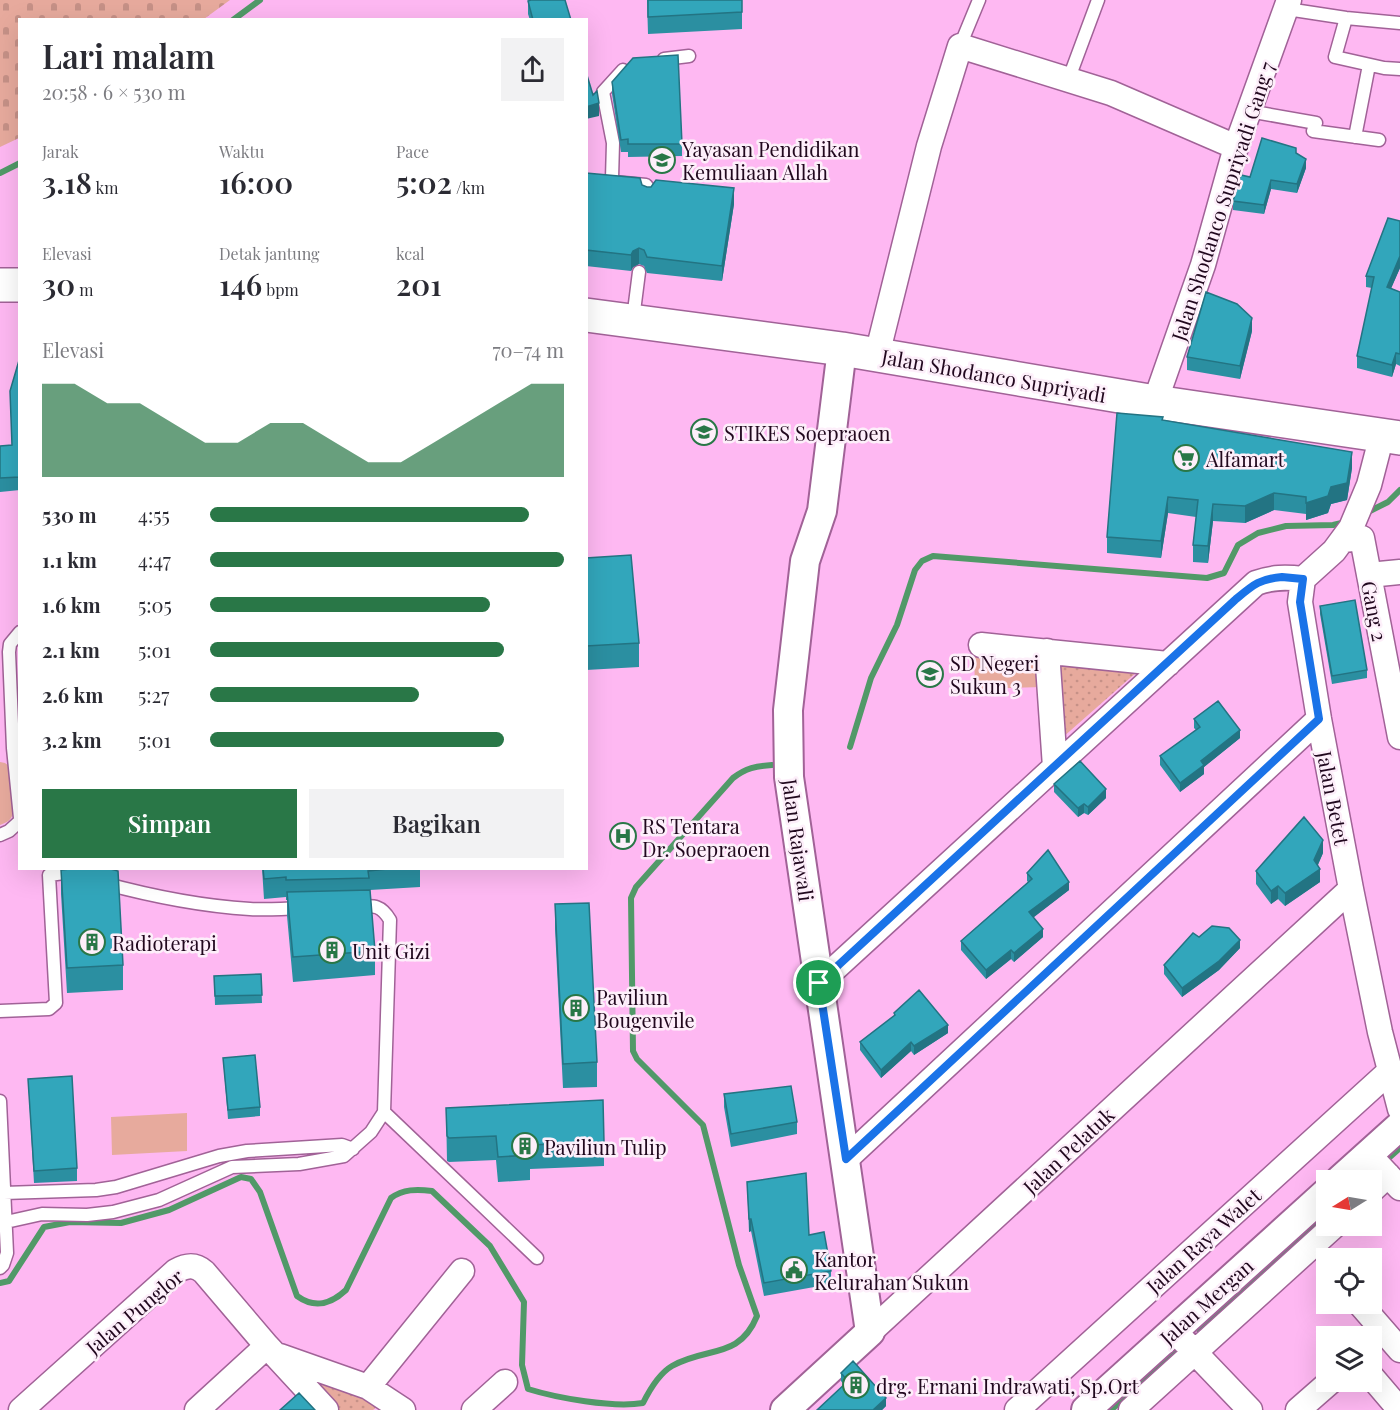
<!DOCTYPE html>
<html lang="id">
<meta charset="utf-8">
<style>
:root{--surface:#fff;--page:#f2f2f3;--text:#2b2b33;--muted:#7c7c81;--accent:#297747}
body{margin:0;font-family:"Playfair Display",serif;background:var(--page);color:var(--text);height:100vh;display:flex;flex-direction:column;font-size:22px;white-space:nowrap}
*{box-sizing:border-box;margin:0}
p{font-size:20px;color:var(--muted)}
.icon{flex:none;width:33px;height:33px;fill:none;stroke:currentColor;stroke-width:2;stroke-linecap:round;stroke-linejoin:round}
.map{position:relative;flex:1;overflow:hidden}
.side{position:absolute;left:18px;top:18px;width:570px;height:852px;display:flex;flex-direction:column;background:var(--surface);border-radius:0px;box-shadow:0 6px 24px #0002}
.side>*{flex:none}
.needle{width:39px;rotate:259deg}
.tools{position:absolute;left:1316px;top:1170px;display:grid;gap:12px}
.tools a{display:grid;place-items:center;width:66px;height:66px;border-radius:0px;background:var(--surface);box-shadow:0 6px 24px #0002;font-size:30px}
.pin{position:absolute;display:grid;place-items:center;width:51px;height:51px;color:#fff;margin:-26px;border:3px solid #fff;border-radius:50%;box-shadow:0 2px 6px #0007}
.round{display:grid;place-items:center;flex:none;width:63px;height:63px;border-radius:0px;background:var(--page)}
.overview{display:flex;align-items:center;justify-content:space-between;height:102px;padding:0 24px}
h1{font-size:33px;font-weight:600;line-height:45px}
.metrics{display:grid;grid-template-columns:repeat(3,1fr);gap:9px;height:102px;padding:6px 24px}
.metrics div{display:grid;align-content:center}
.metrics b{font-size:30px;font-weight:600}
.metrics small{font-size:16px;font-weight:400}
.metrics p{font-size:16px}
.chart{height:168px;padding:12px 24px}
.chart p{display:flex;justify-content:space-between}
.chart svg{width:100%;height:108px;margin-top:6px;fill:var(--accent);opacity:.7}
.cta{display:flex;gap:12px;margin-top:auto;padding:12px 24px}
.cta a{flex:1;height:69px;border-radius:0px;background:var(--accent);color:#fff;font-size:24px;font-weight:600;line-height:69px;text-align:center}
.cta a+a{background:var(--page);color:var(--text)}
ul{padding:0 24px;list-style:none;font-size:20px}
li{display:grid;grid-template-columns:96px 72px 1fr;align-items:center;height:45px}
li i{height:15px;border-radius:8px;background:var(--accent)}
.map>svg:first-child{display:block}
.grass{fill:#e7aa9d}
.cemetery{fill:url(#cemetery-stones)}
.park{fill:url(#park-dots)}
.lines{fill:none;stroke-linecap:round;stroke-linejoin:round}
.stream{stroke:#519968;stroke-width:6}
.service-casing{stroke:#a16297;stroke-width:15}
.minor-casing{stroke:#a16297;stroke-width:27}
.tertiary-casing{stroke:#a16297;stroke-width:32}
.primary-casing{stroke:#a16297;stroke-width:36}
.service{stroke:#fff;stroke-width:12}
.minor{stroke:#fff;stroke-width:24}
.tertiary{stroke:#fff;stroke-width:28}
.primary{stroke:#fff;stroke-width:33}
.wall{fill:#2b8fa1}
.shaded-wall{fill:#237483}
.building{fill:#32a6bb;stroke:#237483;stroke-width:1.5}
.route-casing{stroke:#fff;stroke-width:12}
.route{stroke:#1a73e8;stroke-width:8}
.labels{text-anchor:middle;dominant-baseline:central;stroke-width:5;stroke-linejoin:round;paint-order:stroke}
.poi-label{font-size:20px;fill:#21081e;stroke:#fdeffa;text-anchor:start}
.street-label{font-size:20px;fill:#21081e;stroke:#fdeffa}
</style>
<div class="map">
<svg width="1400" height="1410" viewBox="0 0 1400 1410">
<defs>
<pattern id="cemetery-stones" width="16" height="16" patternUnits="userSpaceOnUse" patternTransform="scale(1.5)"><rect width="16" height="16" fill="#e7aa9d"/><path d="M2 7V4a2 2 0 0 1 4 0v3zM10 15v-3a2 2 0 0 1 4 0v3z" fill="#c69187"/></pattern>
<pattern id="park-dots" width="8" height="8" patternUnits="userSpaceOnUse" patternTransform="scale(1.5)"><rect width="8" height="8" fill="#e7aa9d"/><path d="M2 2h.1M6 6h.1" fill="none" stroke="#c69187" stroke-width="1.8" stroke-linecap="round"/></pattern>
</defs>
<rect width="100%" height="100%" fill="#feb8f2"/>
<path class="grass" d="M974,651L1035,659L1042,687L975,689Z
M0,762L5,763L9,766L13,813C11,821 7,822 0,825Z
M187,1113V1151L112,1155L111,1117Z"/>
<path class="cemetery" d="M0,0H230L204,19L20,20L19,138L0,147Z"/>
<path class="park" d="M1059,660L1138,671L1062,738Z
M311,1379L373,1400L377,1407L373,1410H336Z"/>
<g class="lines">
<path class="stream" d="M233,20L260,0
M0,173L20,163
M1366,513L1388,502L1400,490
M850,747L871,678L897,625L915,570L922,561L933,556L1207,578L1224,573L1238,545L1258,533L1286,526L1333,525L1346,522
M1382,1164L1400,1148
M1364,1180L1375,1171
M0,1283L9,1281L44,1227L70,1222L121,1223L169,1210L241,1177L251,1179L260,1192L297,1296C315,1309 331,1304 346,1290L391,1198C403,1189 417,1189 432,1191L490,1246L524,1302L522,1365L528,1389C557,1398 613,1408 643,1403C649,1391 660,1373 672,1366C707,1346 739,1360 757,1316L739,1265L703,1125L637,1059L633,1051L631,898L636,887L733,778C746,768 756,766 772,765
M1200,1331L1326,1215
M1111,1410L1178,1350"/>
<defs>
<path id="service" d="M1287,9L1346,18L1400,23
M1346,18L1335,57L1384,68L1400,69
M960,46L979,0
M664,59L689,56
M623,70L603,92L613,143L612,178L614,182L646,185L649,189L648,195
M1069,78L1098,0
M1249,111L1316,123L1313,131L1379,140
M1355,137L1369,65
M633,319L639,272
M20,632L10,644L9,652L13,748L20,818
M0,835L9,831L20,821
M103,883C151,896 200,906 250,909C267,910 285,909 302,908
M355,907C372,906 380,903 390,920L384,1112
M0,1011L49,1009L56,1003L49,875L64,873L77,876
M0,1101L7,1253L3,1265L0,1268
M4,1193L96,1190L116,1187L219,1156L247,1151L342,1145L353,1149
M6,1222L42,1214L87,1215L113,1212L159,1200L232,1167L299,1164L344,1156L371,1132L384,1112L537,1258"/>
<path id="minor" d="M877,355L929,146L960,46L1111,93L1236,147
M1155,402L1203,265L1236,147L1289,0
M1382,435L1369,485L1351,528L1334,551L1303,579L1300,602L1319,719L1351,889L1380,1032L1400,1109
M1343,540L1362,538L1400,737
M1369,575L1400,572
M981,645L1168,664
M1047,651L1055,767
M819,983L1256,583C1272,577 1286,577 1303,579
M1369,1155L1400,1188
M846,1159L1319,719
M1371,1191L1388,1175
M1360,1304L1400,1350
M870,1332L1351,889
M1184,1341L1250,1410
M280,1356L368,1387L403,1410
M1371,1376L1400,1410
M368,1387L462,1271
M21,1410L176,1271C187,1265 195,1264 204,1272L267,1346L326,1410
M197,1410L267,1346
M474,1410L505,1382
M1017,1410L1390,1071
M1131,1410L1334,1226
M1298,1410L1330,1382"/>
<path id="tertiary" d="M1340,1180L1400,1126
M785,1410L870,1332L789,777L788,710L805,561L822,511L842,349
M1086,1410L1326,1193"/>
<path id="primary" d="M0,285H20
M586,315L842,349L1155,402L1400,438"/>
</defs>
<use href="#service" class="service-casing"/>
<use href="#minor" class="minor-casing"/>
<use href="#tertiary" class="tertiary-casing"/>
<use href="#primary" class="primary-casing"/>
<use href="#service" class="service"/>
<use href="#minor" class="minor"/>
<use href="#tertiary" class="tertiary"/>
<use href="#primary" class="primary"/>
</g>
<path class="wall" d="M647,0H742V29L648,34Z
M528,1L571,20H530L528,14Z
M612,82L682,144V156L628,157V152H621L612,94Z
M1296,153L1306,168L1297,193L1271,189L1264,214L1233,210V201L1250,177Z
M586,173L642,185L647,187L734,204L722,281L647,273L644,266L639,264L633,267L631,271L586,266Z
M1400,221V268L1391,288L1400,292V366L1396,364L1392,377L1357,368V356L1372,288L1366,287V276Z
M1252,331L1240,379L1187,370V357Z
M20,357V490L0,492V446L12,445L10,391Z
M1163,420L1352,468L1347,500L1331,504L1328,513L1306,520V514L1274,510L1245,523L1213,521L1208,563L1193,562V545L1196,517L1168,513L1161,558L1107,553V537Z
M586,558L639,643V667L586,670Z
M1320,606L1367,670V678L1332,684L1320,614Z
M1194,719L1240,738L1204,767V774L1180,792L1160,765V756L1196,730L1194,728Z
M1054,784L1106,798L1088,815L1084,813L1078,817L1054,792Z
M1323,853L1318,865L1320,882L1285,906L1278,899L1271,904L1256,884V871Z
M262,868H420V887L370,890L375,951V975L293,982L287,916V900H286V897L264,899Z
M61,870L123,965V990L67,993L61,894Z
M1027,873L1069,890L1033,917L1043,937L1014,962L1011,959L986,979L961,950V941L1028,882L1027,881Z
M555,904L597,1062V1087L563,1088L555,929Z
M1199,937L1240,948L1219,970L1182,997L1164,974V965Z
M261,974L262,1003L215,1005L214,976Z
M894,1013L948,1033L914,1055L911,1051L881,1078L860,1050V1042L894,1016Z
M223,1058L260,1107V1116L228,1119Z
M28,1079L77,1168V1181L34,1183Z
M724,1094L797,1122V1134L731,1147L724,1107Z
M446,1108L604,1142V1166L530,1169V1180L498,1182L496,1160L449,1162L447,1161Z
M747,1182L809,1235L831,1271V1284L764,1296L751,1231L749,1232Z
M841,1373L886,1406L882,1410H817L844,1385L841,1381Z"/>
<path class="shaded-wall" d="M599,103V116L586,119V107Z
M1306,159V168L1297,193V184Z
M1271,180V189L1264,214V205Z
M734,188V204L722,281V266Z
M639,248V264L633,267L631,271V255L633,251Z
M1400,256V268L1387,298V287Z
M1252,318V331L1240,379V366Z
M1396,353V364L1392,377V365Z
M1352,452V468L1347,500L1331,504L1328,513L1306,520V503L1331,487Z
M1274,493V510L1245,523V506Z
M1168,497V513L1161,558V541Z
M1213,504V521L1208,563V546Z
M1240,730V738L1204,767V774L1180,792V783L1201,761Z
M1106,789V798L1088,815V807Z
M1084,804V813L1078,817V808Z
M1323,840V853L1314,873L1320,869V882L1285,906V893L1314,860Z
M1069,882V890L1029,921V912Z
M1278,886V899L1271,904V891Z
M1043,929V937L1014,962V953Z
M1240,940V948L1219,970L1182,997V988Z
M1011,950V959L986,979V970Z
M948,1025V1033L914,1055V1046Z
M911,1042V1051L881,1078V1070Z
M749,1219H751V1231L749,1232Z
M886,1398V1406L882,1410H873Z"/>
<path class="building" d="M531,0H565L571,20H533L528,1Z
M648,0H742V12L648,17Z
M678,55L682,144H628V139L621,140L612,82L633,58Z
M586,72L593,95L597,91L599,103L586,107Z
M1262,138L1296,148V153L1306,159L1297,184L1271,180L1264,205L1233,201L1241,175L1250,177Z
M586,173L640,178L642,185L647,187H651L656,180L734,188L722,266L647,257L644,250L639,248L633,251L631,255L586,250Z
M1388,218L1400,221V256L1387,287L1400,292V354L1396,353L1392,365L1357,356L1374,277L1366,276Z
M1206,292L1237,304L1252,318L1240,366L1187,357Z
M20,357V477L0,478V446L12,445L10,391Z
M1117,413L1163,417L1162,420L1352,452L1347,483L1331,487L1328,496L1306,503V497L1274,493L1245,506L1213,504L1208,546L1193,545L1198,500L1168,497L1161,541L1107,537Z
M631,555L639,643L586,646V558Z
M1355,600L1367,670L1332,676L1320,606Z
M1218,701L1240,730L1201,761L1204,765L1180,783L1160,756L1200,727L1194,719Z
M1080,761L1106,789L1088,807L1084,804L1078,808L1054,784Z
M1304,817L1323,840L1314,860L1320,869L1285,893L1278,886L1271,891L1256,871Z
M1048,850L1069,882L1029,912L1043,929L1014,953L1011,950L986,970L961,941L1032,879L1027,873Z
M79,868H107L118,871L123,965L67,968L61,870Z
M263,868H397L368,871L369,878L286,880V877L264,879Z
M370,890L375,951L293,957L287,892Z
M589,903L597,1062L563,1064L555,904Z
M1212,926L1229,928L1240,940L1219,961L1182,988L1164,965L1193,933L1199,937Z
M261,974L262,995L215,996L214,976Z
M919,990L948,1025L914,1046L911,1042L881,1070L860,1042L895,1015L894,1013Z
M255,1055L260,1107L228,1110L223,1058Z
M72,1076L77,1168L34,1171L28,1079Z
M791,1086L797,1122L731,1134L724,1094Z
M603,1100L604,1142L529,1145L530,1155L498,1157L496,1136L449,1138L447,1136L446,1108Z
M806,1173L809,1235L824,1232L831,1271L764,1283L751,1219H749L747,1182Z
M853,1361L886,1398L873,1410H817L848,1381L841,1373Z
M299,1393L315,1410H280Z"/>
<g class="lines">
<defs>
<path id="route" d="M1282,577L1303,579L1300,602L1319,719L846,1159L819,983L1235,600C1253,585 1259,579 1282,577Z"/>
</defs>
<use href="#route" class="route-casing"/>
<use href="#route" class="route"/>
</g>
<defs>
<symbol id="school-ring" viewBox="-11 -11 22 22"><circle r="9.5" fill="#fdeffa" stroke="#297747" stroke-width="1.5"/><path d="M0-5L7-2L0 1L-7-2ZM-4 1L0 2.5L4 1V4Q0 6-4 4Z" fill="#297747"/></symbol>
<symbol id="university-ring" viewBox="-11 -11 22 22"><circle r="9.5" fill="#fdeffa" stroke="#297747" stroke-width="1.5"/><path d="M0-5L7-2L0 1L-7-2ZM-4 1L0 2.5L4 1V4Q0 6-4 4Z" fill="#297747"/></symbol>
<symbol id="supermarket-ring" viewBox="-11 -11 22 22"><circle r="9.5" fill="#fdeffa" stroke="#297747" stroke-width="1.5"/><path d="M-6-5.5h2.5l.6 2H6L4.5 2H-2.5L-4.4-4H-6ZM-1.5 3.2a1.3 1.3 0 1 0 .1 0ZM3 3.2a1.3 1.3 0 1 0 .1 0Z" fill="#297747"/></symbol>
<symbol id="hospital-ring" viewBox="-11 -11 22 22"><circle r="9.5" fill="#fdeffa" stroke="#297747" stroke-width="1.5"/><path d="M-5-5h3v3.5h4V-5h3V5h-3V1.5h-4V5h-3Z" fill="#297747"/></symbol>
<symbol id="building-ring" viewBox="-11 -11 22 22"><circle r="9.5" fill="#fdeffa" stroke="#297747" stroke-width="1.5"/><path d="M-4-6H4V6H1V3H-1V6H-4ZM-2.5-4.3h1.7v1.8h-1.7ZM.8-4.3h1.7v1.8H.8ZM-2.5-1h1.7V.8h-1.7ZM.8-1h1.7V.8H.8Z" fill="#297747"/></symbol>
<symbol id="civic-ring" viewBox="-11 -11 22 22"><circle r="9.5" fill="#fdeffa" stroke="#297747" stroke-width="1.5"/><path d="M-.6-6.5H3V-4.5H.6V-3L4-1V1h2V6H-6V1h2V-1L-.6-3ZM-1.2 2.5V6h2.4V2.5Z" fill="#297747"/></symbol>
</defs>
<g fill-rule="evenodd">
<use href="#school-ring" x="647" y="145" width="30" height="30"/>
<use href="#university-ring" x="689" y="417" width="30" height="30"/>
<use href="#supermarket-ring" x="1171" y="443" width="30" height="30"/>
<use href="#school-ring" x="915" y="659" width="30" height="30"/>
<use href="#hospital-ring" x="608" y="821" width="30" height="30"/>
<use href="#building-ring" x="77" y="927" width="30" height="30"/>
<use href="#building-ring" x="317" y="935" width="30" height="30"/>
<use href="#building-ring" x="561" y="993" width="30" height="30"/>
<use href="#building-ring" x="510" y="1131" width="30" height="30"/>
<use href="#civic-ring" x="779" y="1255" width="30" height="30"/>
<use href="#building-ring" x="841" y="1370" width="30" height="30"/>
</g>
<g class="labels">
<g class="poi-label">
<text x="682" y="148">Yayasan Pendidikan<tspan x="682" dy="23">Kemuliaan Allah</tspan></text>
<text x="724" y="432">STIKES Soepraoen</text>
<text x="1206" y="458">Alfamart</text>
<text x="950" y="662">SD Negeri<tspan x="950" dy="23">Sukun 3</tspan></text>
<text x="642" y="825">RS Tentara<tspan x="642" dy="23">Dr. Soepraoen</tspan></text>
<text x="112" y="942">Radioterapi</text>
<text x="352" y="950">Unit Gizi</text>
<text x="596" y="996">Paviliun<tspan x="596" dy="23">Bougenvile</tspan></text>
<text x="544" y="1146">Paviliun Tulip</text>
<text x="814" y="1258">Kantor<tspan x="814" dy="23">Kelurahan Sukun</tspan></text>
<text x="876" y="1385">drg. Ernani Indrawati, Sp.Ort</text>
</g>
<g class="street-label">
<text transform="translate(1222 201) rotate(-72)">Jalan Shodanco Supriyadi Gang 7</text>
<text transform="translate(994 375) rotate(10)">Jalan Shodanco Supriyadi</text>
<text transform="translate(1375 611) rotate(79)">Gang 2</text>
<text transform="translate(1334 798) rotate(79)">Jalan Betet</text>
<text transform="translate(799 840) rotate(82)">Jalan Rajawali</text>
<text transform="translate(1068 1150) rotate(-43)">Jalan Pelatuk</text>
<text transform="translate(1203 1240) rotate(-42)">Jalan Raya Walet</text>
<text transform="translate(1206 1301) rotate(-42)">Jalan Mergan</text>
<text transform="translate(134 1311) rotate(-40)">Jalan Punglor</text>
</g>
</g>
</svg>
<div class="tools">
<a><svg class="needle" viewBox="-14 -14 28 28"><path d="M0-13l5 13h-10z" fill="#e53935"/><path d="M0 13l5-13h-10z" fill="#7c7c81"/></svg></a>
<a><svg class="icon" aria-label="locate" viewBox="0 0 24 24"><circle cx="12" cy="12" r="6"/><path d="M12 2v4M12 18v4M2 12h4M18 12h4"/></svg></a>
<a><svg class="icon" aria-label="layers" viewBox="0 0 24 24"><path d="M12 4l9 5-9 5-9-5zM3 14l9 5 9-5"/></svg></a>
</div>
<div class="pin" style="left:819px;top:983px;background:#1e9e55"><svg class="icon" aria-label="arrive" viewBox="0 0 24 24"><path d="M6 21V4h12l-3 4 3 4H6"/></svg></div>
<section class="side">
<div class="overview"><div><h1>Lari malam</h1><p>20:58 · 6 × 530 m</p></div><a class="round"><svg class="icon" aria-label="share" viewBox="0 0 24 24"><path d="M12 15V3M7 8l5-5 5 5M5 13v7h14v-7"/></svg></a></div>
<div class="metrics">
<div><p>Jarak</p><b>3.18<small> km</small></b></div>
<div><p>Waktu</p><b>16:00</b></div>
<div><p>Pace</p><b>5:02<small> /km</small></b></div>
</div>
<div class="metrics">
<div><p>Elevasi</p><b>30<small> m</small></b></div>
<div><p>Detak jantung</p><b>146<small> bpm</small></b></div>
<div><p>kcal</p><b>201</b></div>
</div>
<div class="chart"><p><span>Elevasi</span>70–74 m</p>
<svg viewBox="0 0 160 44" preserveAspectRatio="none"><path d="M0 44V6L10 6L20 14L30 14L40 22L50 30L60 30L70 22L80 22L90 30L100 38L110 38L120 30L130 22L140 14L150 6L160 6V44z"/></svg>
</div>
<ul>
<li><b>530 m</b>4:55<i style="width:90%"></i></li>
<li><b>1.1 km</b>4:47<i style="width:100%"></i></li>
<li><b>1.6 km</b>5:05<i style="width:79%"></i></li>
<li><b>2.1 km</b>5:01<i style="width:83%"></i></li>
<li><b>2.6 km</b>5:27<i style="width:59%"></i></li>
<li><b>3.2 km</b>5:01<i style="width:83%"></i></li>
</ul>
<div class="cta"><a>Simpan</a><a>Bagikan</a></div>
</section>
</div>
